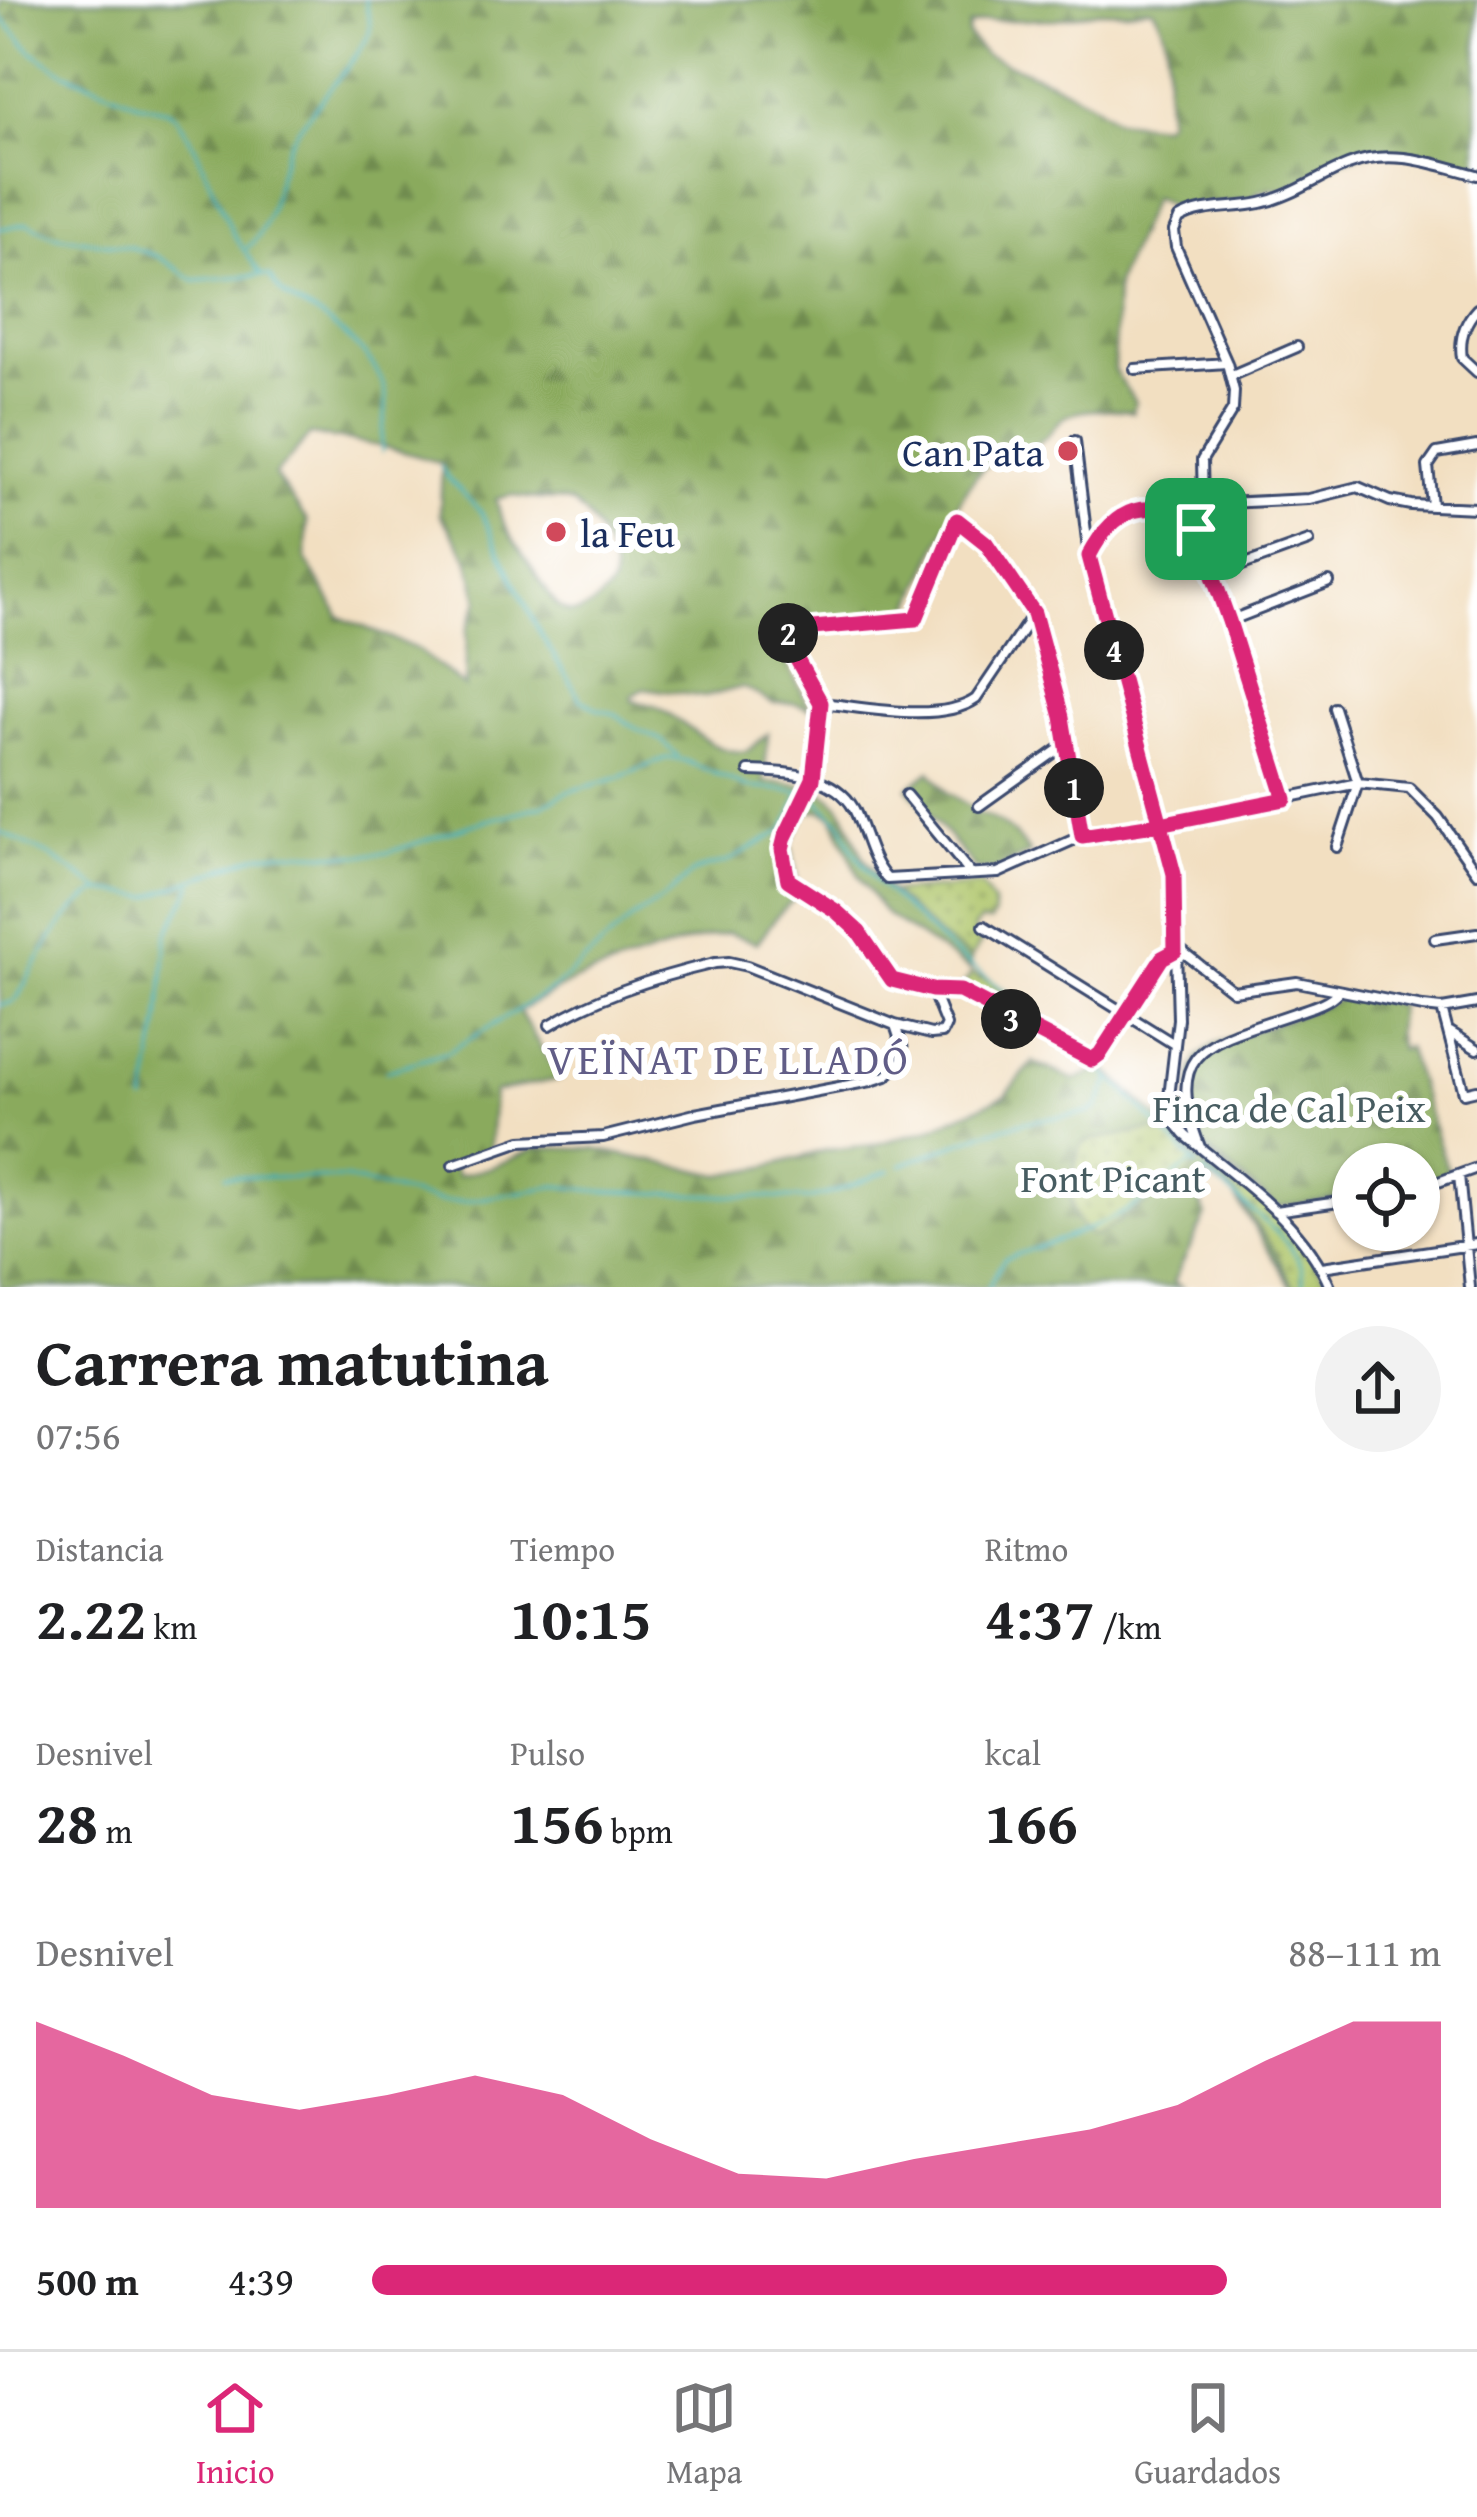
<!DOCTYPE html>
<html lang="es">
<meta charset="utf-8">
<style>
:root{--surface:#fff;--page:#f2f2f2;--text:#202124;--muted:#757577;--line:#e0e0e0;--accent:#db2777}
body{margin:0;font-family:"Gentium Book Plus",serif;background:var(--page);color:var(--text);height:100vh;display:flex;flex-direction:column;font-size:45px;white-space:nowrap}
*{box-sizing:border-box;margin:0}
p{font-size:39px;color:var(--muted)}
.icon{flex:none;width:66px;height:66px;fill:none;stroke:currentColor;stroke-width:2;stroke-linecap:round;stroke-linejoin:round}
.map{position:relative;height:1287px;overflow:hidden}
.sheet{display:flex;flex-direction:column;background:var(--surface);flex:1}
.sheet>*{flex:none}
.buttons{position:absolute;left:1332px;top:1143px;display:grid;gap:24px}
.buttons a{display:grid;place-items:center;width:108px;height:108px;border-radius:50%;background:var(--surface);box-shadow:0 3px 9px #0004;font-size:60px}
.pin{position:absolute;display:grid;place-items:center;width:102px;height:102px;color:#fff;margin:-51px;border-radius:24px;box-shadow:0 6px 18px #0006}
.km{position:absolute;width:60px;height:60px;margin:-30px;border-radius:50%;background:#222;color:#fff;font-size:33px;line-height:60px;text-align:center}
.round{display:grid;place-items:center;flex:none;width:126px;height:126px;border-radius:63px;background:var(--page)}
.headline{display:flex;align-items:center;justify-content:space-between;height:204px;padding:0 36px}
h1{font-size:66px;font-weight:600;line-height:90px}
.stats{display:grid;grid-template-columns:repeat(3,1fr);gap:18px;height:204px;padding:12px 36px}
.stats div{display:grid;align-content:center}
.stats b{font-size:60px;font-weight:600}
.stats small{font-size:33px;font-weight:400}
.stats p{font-size:33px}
.chart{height:336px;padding:24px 36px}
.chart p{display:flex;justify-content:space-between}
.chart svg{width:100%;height:216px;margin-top:12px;fill:var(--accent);opacity:.7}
ul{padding:0 36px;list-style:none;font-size:39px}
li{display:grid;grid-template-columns:192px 144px 1fr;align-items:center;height:90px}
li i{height:30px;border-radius:15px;background:var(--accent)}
.dock{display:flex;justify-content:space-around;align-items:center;height:168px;border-top:3px solid var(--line);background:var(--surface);font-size:33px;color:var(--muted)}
.dock a{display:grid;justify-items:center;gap:6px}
.dock .current{color:var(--accent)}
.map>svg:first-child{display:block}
.forest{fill:url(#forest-firs);stroke:#526c5e;stroke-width:3;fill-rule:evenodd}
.park{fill:url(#park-dots);stroke:#647a64;stroke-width:3}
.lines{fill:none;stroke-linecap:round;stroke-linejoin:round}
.stream{stroke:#3caeb6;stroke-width:3}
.minor-casing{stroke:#3b496d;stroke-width:14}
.minor{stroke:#fff;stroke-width:8}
.route-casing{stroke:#fff;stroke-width:24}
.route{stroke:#db2777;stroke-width:15}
.poi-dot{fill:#d1495b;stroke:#fff;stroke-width:4.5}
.labels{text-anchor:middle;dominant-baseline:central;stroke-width:12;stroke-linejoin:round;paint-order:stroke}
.poi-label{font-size:39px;fill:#1b2f5e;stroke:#fff;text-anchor:end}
.park-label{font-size:39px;fill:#475c61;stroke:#fff}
.neighbourhood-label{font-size:42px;letter-spacing:3px;fill:#615d87;stroke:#fff}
</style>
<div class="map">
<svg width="1477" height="1287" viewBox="0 0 1477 1287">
<defs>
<pattern id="forest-firs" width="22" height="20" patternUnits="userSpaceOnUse" patternTransform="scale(3)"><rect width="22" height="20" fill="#8aaa5d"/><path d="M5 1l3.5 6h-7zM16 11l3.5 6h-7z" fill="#708b50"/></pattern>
<pattern id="park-dots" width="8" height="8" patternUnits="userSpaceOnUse" patternTransform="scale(3)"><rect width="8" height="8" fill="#aec569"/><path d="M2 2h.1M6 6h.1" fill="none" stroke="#8da05a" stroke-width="1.8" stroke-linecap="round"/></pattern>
</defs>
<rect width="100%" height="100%" fill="#fff"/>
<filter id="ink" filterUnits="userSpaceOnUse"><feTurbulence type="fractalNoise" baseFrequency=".00833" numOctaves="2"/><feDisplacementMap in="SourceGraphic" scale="24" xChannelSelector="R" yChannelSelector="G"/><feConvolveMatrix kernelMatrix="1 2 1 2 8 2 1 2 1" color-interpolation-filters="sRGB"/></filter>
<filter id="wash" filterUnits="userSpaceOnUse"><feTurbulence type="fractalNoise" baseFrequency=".004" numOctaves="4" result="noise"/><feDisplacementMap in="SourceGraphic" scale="48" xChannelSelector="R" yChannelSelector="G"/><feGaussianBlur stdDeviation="2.7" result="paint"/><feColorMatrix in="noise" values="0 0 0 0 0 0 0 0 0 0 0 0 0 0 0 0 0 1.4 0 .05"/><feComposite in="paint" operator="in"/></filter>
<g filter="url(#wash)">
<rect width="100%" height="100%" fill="#f2dfc1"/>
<path class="forest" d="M0,0H1477V169C1437,159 1393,142 1352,157C1328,166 1305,180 1282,191L1275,188L1257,192L1254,199L1197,206L1179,211L1153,197L1116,284L1114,370L1135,402L1133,412C1116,408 1074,408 1061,420C1054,426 1049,435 1042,440C1025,455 1002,453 984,468C958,489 924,579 908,615L794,626L792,631L780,632L777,644L811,709L795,703H773L742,687L705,697L650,689H644L632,696V701C639,702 645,703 652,705C685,718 709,756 747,751L768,734L764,782C785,783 811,783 829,796C850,811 852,840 866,861C893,900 932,931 971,958L970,970L884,913L859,876L832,816L821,810L807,812L791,843L799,894L776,917L757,943L728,933L687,942L576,980L519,1011L560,1079L494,1092L490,1148L453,1165L457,1176L492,1167L537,1148L595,1149L721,1175L765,1167L827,1150L873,1145L927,1130L1006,1095L1033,1062L1075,1080L1104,1068L1284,1232L1320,1287H1292L1233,1194L1206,1176L1192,1186L1206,1215L1173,1282L1181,1287H0ZM1145,8L1153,9C1176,38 1163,81 1167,115V120L1161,125L1117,120L1093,103L1048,80L984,54L968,35L969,26L985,21L1056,19L1099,11L1127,12ZM310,435C355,440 400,449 442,464L440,514L468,558L479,600L467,630L465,687L417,649L340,617L306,559L307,521L275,475ZM512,495C531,501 551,497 568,502C589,509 617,559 613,580C611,594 586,614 571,613C565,612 560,607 555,603L510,535L501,517L496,499Z
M930,771L947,792L971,807L974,813C999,817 1015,833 1030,853L997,869L976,870L908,788Z
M1343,994L1399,1005L1396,1033L1400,1050L1407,1047L1449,1174L1419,1186V1164H1353V1196L1277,1207L1204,1147L1193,1121L1191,1086L1193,1068L1198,1057L1213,1045L1335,1002Z"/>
<path class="park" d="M981,885L993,903L994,915L990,922H980L974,928L975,938L981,943L971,958L939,936L891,892Z
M972,973L992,982L1017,1006L1085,1055L961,989Z
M1159,1129L1198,1161L1188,1176L1094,1237C1060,1218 1071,1176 1081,1145L1090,1140Z
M1201,1149C1248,1189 1303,1229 1329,1287H1294L1274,1250L1233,1191L1205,1167Z"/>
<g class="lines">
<path class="stream" d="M0,16L31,51L63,72L141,104L168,110L178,118L196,149L233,234L261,275L270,276C282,301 298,303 320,317C346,334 381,363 386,396C388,415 379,433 382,452
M0,229L28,223L53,235L130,247L157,256L194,280L259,275
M247,248C276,224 273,177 289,144C301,117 370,49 370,28C371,20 366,8 365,0
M441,467L448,478L481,512L538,630L580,698L597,709L616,714L635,728L661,740L678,756
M814,796L842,824L853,850L879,884L951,951L1045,1020L1079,1049
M0,832L49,855L102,891L149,897L258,855L282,852L362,855L386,853L484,821L541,806L567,792L618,778L666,758L683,760L747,787L803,792
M0,1005L13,1002L18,997C34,966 68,901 102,891
M1095,1064L1127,1093L1197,1166
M386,1071L448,1052L554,988L633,918L667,896L692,873L706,867L727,862L784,830L801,792
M145,1102L160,1019L167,935L193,884
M901,1165L987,1132L1023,1122L1088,1113L1097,1108L1111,1079
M1204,1172C1230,1193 1292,1237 1302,1268C1302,1269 1304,1285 1304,1287
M225,1176L346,1179L442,1202L467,1201L557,1186L599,1191L807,1199L835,1192L890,1170
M988,1287L1004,1259C1046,1243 1089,1233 1129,1209C1151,1197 1170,1178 1191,1164"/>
</g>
</g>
<g filter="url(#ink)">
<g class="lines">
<defs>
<path id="minor" d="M1477,309C1464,323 1459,339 1462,358L1477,372
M1135,369L1227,363
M1232,375L1297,347
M1075,441L1089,557L1174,875L1178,1019L1168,1106L1173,1120L1185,1135C1237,1179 1304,1222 1330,1287
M1203,504L1309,499L1358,487L1390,501L1411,505L1477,508
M1432,505L1428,466L1437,453L1477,446
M1196,529L1203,504L1202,460L1233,409L1234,391L1227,363L1176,247L1174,231L1179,219C1202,205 1235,209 1261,203C1293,196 1318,177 1348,165C1391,147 1435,164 1477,175
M1196,529L1229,621L1285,799
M1089,557C1114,506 1150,493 1196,529
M1212,576L1309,541
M1229,621L1329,582
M821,703C863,707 940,724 976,699L1034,613
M1334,708L1358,783L1337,847
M749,771C785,772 834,773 854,809C866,833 869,859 887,879L998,873L1082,836L1160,824L1358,783L1409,788L1438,817L1477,873
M906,795L971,874
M979,806L1066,744
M788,880L782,849L813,779L821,703L785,638L790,630L917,619L957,520L987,543L1034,613L1062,717L1082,836
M788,880L836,911L858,932L892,980L932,990L960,991L1092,1060L1100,1054L1162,958L1175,951
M984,926L1174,1044
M1435,939L1477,933
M1175,951L1183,952L1233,991L1297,982L1423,1007L1442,1009L1477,1003
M1442,1009L1464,1093L1477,1090
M550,1025C599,995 659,976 715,963L729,962L747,966L895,1025L931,1034L942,1033L946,1025L932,990
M1450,1032L1477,1049
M1200,1147C1159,1042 1216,1041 1297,1012C1312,1007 1328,1003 1339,991
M453,1165L521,1141L603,1137L695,1114L871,1081L886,1076L901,1063L903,1049L895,1025
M1459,1175L1470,1287
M1419,1189L1477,1168
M1275,1211L1353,1200
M1322,1267L1477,1244"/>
</defs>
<use href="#minor" class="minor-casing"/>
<use href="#minor" class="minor"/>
</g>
</g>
<g class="lines" filter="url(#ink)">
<defs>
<path id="route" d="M1196,529L1229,621L1285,799L1160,824L1082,836L1062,717L1034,613L986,543L957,520L916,619L790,630L785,638L821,703L813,779L785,837L782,849L788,880L836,911L859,932L892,980L932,990L960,991L1092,1060L1100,1054L1162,958L1175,951L1174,874L1089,556C1114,507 1150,493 1196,529"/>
</defs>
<use href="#route" class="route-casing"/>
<use href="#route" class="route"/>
</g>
<g class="poi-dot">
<circle cx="1068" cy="451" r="12"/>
<circle cx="556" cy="532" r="12"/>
</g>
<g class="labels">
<g class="poi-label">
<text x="1044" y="451">Can Pata</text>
<text x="580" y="532" text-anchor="start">la Feu</text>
</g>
<g class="park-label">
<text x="1289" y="1107">Finca de Cal Peix</text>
<text x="1113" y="1177">Font Picant</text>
</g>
<g class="neighbourhood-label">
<text x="729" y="1058">VEÏNAT DE LLADÓ</text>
</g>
</g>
</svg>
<div class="buttons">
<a><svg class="icon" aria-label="locate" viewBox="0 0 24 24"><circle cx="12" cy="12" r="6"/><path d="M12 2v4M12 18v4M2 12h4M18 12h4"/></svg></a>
</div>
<div class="pin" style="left:1196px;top:529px;background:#1e9e55"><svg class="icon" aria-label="arrive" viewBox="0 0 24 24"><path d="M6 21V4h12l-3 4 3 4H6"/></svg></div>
<b class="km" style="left:1074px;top:788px">1</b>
<b class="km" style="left:788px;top:633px">2</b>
<b class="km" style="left:1011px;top:1019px">3</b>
<b class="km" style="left:1114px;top:650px">4</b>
</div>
<section class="sheet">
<div class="headline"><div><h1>Carrera matutina</h1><p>07:56</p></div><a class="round"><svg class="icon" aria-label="share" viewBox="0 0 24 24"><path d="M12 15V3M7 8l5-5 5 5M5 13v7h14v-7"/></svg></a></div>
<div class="stats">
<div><p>Distancia</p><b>2.22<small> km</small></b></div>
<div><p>Tiempo</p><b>10:15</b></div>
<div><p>Ritmo</p><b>4:37<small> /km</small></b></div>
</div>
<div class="stats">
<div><p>Desnivel</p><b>28<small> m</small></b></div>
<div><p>Pulso</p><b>156<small> bpm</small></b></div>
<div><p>kcal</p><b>166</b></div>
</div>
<div class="chart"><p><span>Desnivel</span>88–111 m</p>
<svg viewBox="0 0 160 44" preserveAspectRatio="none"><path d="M0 44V6L10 13L20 21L30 24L40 21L50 17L60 21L70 30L80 37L90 38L100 34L110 31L120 28L130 23L140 14L150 6L160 6V44z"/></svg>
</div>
<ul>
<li><b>500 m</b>4:39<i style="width:80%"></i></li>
</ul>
</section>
<nav class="dock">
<a class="current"><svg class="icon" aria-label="home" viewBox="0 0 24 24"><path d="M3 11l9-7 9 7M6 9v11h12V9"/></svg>Inicio</a>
<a><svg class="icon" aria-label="map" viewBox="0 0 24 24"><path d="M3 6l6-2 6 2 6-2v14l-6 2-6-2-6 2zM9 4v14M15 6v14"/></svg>Mapa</a>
<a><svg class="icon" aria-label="saved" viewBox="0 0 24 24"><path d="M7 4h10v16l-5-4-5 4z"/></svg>Guardados</a>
</nav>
